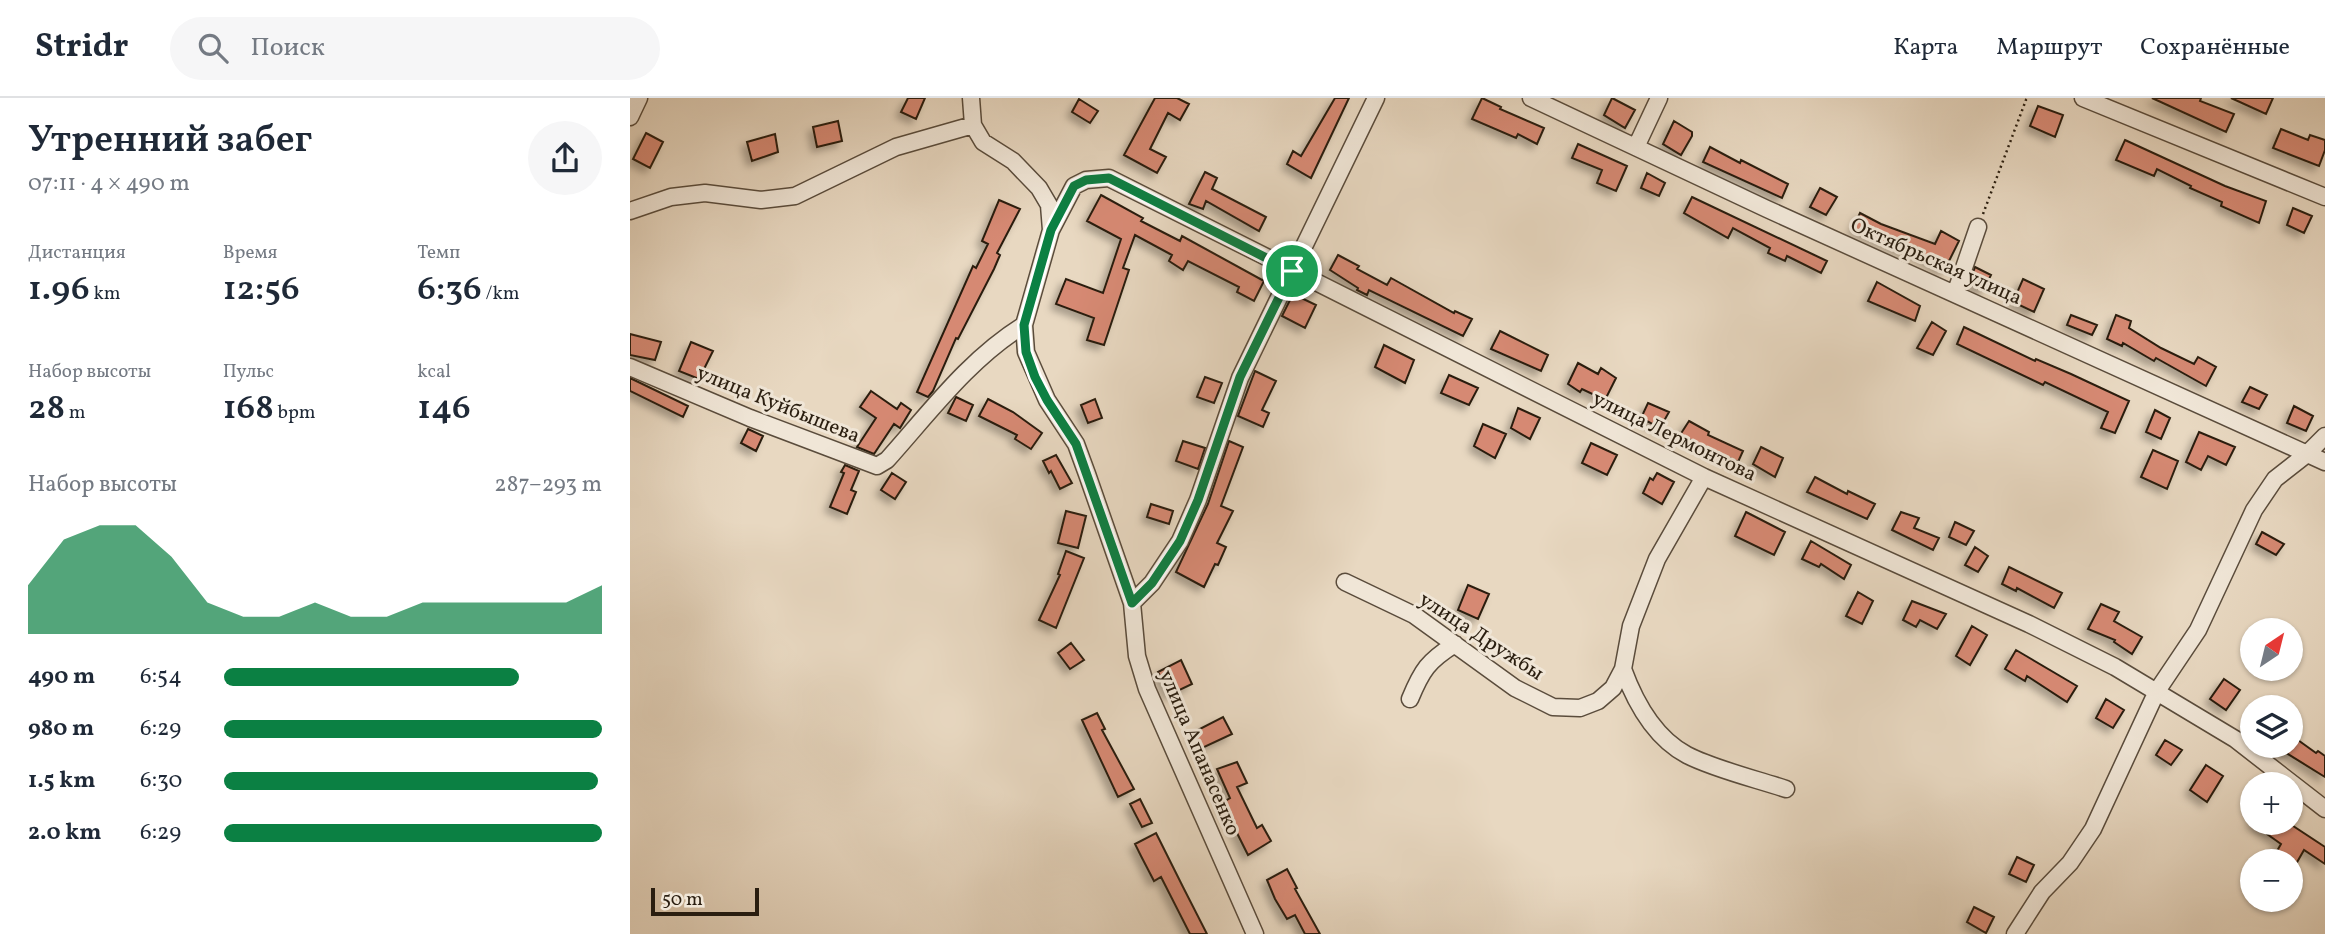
<!DOCTYPE html>
<html lang="ru">
<meta charset="utf-8">
<style>
:root{--surface:#fff;--page:#f6f6f7;--text:#1f2937;--muted:#747a83;--line:#e0e1e3;--accent:#0b8043}
body{margin:0;font-family:Vollkorn,serif;background:var(--page);color:var(--text);height:100vh;display:flex;flex-direction:column;font-size:26px;white-space:nowrap}
*{box-sizing:border-box;margin:0}
p{font-size:23px;color:var(--muted)}
.icon{flex:none;width:38px;height:38px;fill:none;stroke:currentColor;stroke-width:2;stroke-linecap:round;stroke-linejoin:round}
.map{position:relative;flex:1;overflow:hidden}
.details{display:flex;flex-direction:column;background:var(--surface);width:630px}
.details>*{flex:none}
.needle{width:46px;rotate:35deg}
.buttons{position:absolute;left:1610px;top:520px;display:grid;gap:14px}
.buttons a{display:grid;place-items:center;width:63px;height:63px;border-radius:50%;background:var(--surface);box-shadow:0 2px 5px #0004;font-size:35px}
.scale{position:absolute;left:21px;bottom:18px;width:108px;box-sizing:border-box;padding-left:7px;border:4px solid #2a1e10;border-top:0;font-size:19px;line-height:24px;white-space:nowrap;color:#2a1e10;-webkit-text-stroke:5px #f0e6d7;paint-order:stroke}
.pin{position:absolute;display:grid;place-items:center;width:60px;height:60px;color:#fff;margin:-30px;border:4px solid #fff;border-radius:50%;box-shadow:0 2px 7px #0007}
.round{display:grid;place-items:center;flex:none;width:74px;height:74px;border-radius:37px;background:var(--page)}
.headline{display:flex;align-items:center;justify-content:space-between;height:119px;padding:0 28px}
h1{font-size:38px;font-weight:600;line-height:52px}
.stats{display:grid;grid-template-columns:repeat(3,1fr);gap:10px;height:119px;padding:7px 28px}
.stats div{display:grid;align-content:center}
.stats b{font-size:35px;font-weight:600}
.stats small{font-size:19px;font-weight:400}
.stats p{font-size:19px}
.chart{height:196px;padding:14px 28px}
.chart p{display:flex;justify-content:space-between}
.chart svg{width:100%;height:126px;margin-top:7px;fill:var(--accent);opacity:.7}
ul{padding:0 28px;list-style:none;font-size:23px}
li{display:grid;grid-template-columns:112px 84px 1fr;align-items:center;height:52px}
li i{height:18px;border-radius:9px;background:var(--accent)}
header{display:flex;align-items:center;gap:42px;box-sizing:border-box;height:98px;padding:0 35px;background:var(--surface);border-bottom:2px solid var(--line)}
header strong{font-size:33px}
nav{display:flex;gap:38px;margin-inline-start:auto;font-size:24px}
.search{width:490px;height:63px;background:var(--page);display:flex;align-items:center;gap:18px;box-sizing:border-box;padding:0 24px;border-radius:38px;color:var(--muted);font-size:26px}
main{display:flex;flex:1;min-height:0}
.map>svg:first-child{display:block}
.building{fill:#d68973;stroke:#2a1e10;stroke-width:2;filter:url(#shadow)}
.lines{fill:none;stroke-linecap:round;stroke-linejoin:round}
.minor-casing{stroke:#5a4c3c;stroke-width:19}
.path{stroke:#2a1e10;stroke-width:2.5;stroke-dasharray:2 3.5;stroke-linecap:butt}
.minor{stroke:#f0e6d7;stroke-width:16}
.route-casing{stroke:#fff;stroke-width:14}
.route{stroke:#0b8043;stroke-width:9}
.labels{text-anchor:middle;dominant-baseline:central;stroke-width:6;stroke-linejoin:round;paint-order:stroke}
.street-label{font-size:21px;fill:#2a1e10;stroke:#f0e6d7}
</style>
<header>
<strong>Stridr</strong>
<div class="search"><svg class="icon" aria-label="search" viewBox="0 0 24 24"><circle cx="10" cy="10" r="6"/><path d="M15 15l6 6"/></svg>Поиск</div>
<nav><a>Карта</a><a>Маршрут</a><a>Сохранённые</a></nav>
</header>
<main>
<section class="details">
<div class="headline"><div><h1>Утренний забег</h1><p>07:11 · 4 × 490 m</p></div><a class="round"><svg class="icon" aria-label="share" viewBox="0 0 24 24"><path d="M12 15V3M7 8l5-5 5 5M5 13v7h14v-7"/></svg></a></div>
<div class="stats">
<div><p>Дистанция</p><b>1.96<small> km</small></b></div>
<div><p>Время</p><b>12:56</b></div>
<div><p>Темп</p><b>6:36<small> /km</small></b></div>
</div>
<div class="stats">
<div><p>Набор высоты</p><b>28<small> m</small></b></div>
<div><p>Пульс</p><b>168<small> bpm</small></b></div>
<div><p>kcal</p><b>146</b></div>
</div>
<div class="chart"><p><span>Набор высоты</span>287–293 m</p>
<svg viewBox="0 0 160 44" preserveAspectRatio="none"><path d="M0 44V27L10 11L20 6L30 6L40 17L50 33L60 38L70 38L80 33L90 38L100 38L110 33L120 33L130 33L140 33L150 33L160 27V44z"/></svg>
</div>
<ul>
<li><b>490 m</b>6:54<i style="width:78%"></i></li>
<li><b>980 m</b>6:29<i style="width:100%"></i></li>
<li><b>1.5 km</b>6:30<i style="width:99%"></i></li>
<li><b>2.0 km</b>6:29<i style="width:100%"></i></li>
</ul>
</section>
<div class="map">
<svg width="1695" height="836" viewBox="0 0 1695 836">
<defs>
<filter id="shadow"><feDropShadow dx="-5" dy="5" stdDeviation="3.5" flood-color="#0004"/></filter>
</defs>
<rect width="100%" height="100%" fill="#e8d8c1"/>
<filter id="stains"><feTurbulence type="fractalNoise" baseFrequency=".00286" numOctaves="4"/><feColorMatrix values="0 0 0 0 .2 0 0 0 0 .09 0 0 0 0 .02 0 0 0 .5 -.17"/></filter>
<radialGradient id="worn" r=".72"><stop offset=".6" stop-color="#630" stop-opacity="0"/><stop offset="1" stop-color="#630" stop-opacity=".3"/></radialGradient>
<path class="building" d="M278,0H295L286,21L271,14Z
M525,0H547L559,6L550,22L538,15L520,51L536,59L527,75L494,57Z
M705,0H719L681,80L657,66L663,53L671,58Z
M852,0L871,9L870,11L914,30L907,46L888,36L886,40L842,21Z
M982,0L1005,12L995,30L974,17Z
M1522,0H1571L1570,3L1604,16L1596,34Z
M1601,0H1643L1636,16Z
M449,1L468,13L460,25L442,14Z
M1408,8L1433,17L1425,39L1400,28Z
M208,23L212,43L187,49L183,29Z
M1044,23L1062,34V38L1051,57L1033,46Z
M1651,31L1678,42L1680,37L1695,42V52L1689,68L1643,50Z
M16,35L33,44L20,70L3,61Z
M145,36L148,54L122,63L117,44Z
M1495,42L1595,88L1636,103L1629,125L1591,108L1592,104L1560,90L1561,88L1527,71L1524,78L1486,62Z
M948,46L997,68L986,93L967,85L972,72L942,60Z
M1080,49L1110,65L1111,62L1158,86L1152,100L1073,64Z
M575,74L587,80L582,91L636,119L629,133L576,103L573,111L559,106Z
M1017,75L1035,85L1029,98L1011,90Z
M1190,90L1207,99L1196,117L1180,109Z
M471,97L513,120L511,123L550,143L552,138L634,183L624,203L607,194L609,189L558,163L553,172L539,163L542,157L505,137L493,170L499,172L474,247L457,242L464,220L426,206L436,181L473,195L491,141L457,123Z
M1062,99L1197,163L1191,175L1157,158L1155,163L1138,155L1140,150L1103,130L1098,140L1054,115Z
M369,102L390,111L367,155L370,157L364,171L328,241L326,240L303,293L298,299L287,294L343,168L346,170L358,146L352,143Z
M1663,110L1682,118L1674,135L1657,127Z
M1230,115L1251,126L1305,146L1311,133L1329,143L1314,173L1281,153L1280,156L1223,131Z
M708,157L729,168L727,171L757,187L761,180L824,215L825,213L842,221L833,238L739,192L737,197L727,192L728,190L700,172Z
M1345,169L1361,177L1353,193L1339,186Z
M1393,181L1414,191L1404,214L1383,204Z
M1247,184L1290,208L1285,223L1238,203Z
M663,196L686,207L675,230L652,218Z
M1441,217L1467,227L1462,237L1437,227Z
M1486,217L1501,223L1499,230L1531,250L1564,266L1568,259L1586,269L1576,288L1526,260L1524,263L1493,245L1492,248L1477,241Z
M1302,224L1316,233L1303,257L1287,250Z
M1334,229L1405,263L1406,261L1441,276L1499,303L1485,335L1471,330L1478,314L1415,284L1413,287L1327,246Z
M870,233L918,257L911,273L861,251Z
M0,236L31,244L25,262L0,257Z
M61,244L83,253L69,281L49,273Z
M754,247L784,262L775,285L745,269Z
M948,265L968,276L971,270L986,280L975,302L952,291L950,294L938,286Z
M625,273L646,283L632,312L639,315L633,329L608,318Z
M819,277L848,290L839,307L811,295Z
M575,279L592,285L584,305L567,299Z
M0,280L58,308L53,319L0,293Z
M1620,289L1637,297L1629,311L1612,304Z
M241,293L267,311L271,305L281,312L270,330L264,326L244,356L227,349L246,320L230,309Z
M326,299L343,307L336,323L318,315Z
M358,301L383,314L412,335L401,351L385,341L387,337L349,318Z
M465,301L472,320L458,325L451,307Z
M1018,305L1039,314L1030,330L1011,320Z
M1664,308L1683,318L1676,333L1657,325Z
M888,310L910,320L900,341L881,330Z
M1525,312L1540,320L1531,341L1516,334Z
M1059,323L1079,334L1078,337L1113,353L1108,364L1050,337Z
M853,326L876,336L865,360L844,348Z
M118,331L133,338L126,353L111,345Z
M1569,334L1605,349L1596,367L1578,358L1571,372L1556,364Z
M553,343L575,350L568,371L546,363Z
M599,343L613,349L591,408L603,413L587,445L596,449L588,467L585,466L574,489L546,474L578,406Z
M961,345L987,357L977,377L952,365Z
M1131,349L1153,360L1145,379L1123,366Z
M1523,352L1548,363L1537,391L1511,379Z
M426,357L442,385L430,391L421,373L419,375L413,363Z
M215,367L229,373L221,392L226,394L217,416L200,409L214,375L211,374Z
M262,375L276,384L265,401L251,392Z
M1027,375L1044,384L1032,406L1013,395L1020,380L1023,382Z
M1185,379L1217,396L1218,393L1245,406L1237,421L1177,394Z
M521,406L543,413L539,426L517,419Z
M436,413L456,418L448,450L428,445Z
M1116,414L1155,434L1144,457L1105,438Z
M1271,414L1289,420L1284,430L1309,440L1303,452L1262,432Z
M1325,424L1344,433L1336,447L1319,439Z
M1632,434L1654,446L1646,457L1626,446Z
M1181,443L1221,467L1214,481L1191,466L1189,469L1172,461Z
M1345,449L1358,458L1348,474L1335,467Z
M436,453L454,460L426,530L409,522L430,477L428,476Z
M1379,469L1432,495L1424,510L1387,490L1386,493L1372,486Z
M838,487L859,496L848,521L828,512Z
M1228,494L1243,503L1232,526L1216,518Z
M1282,503L1316,516L1307,531L1290,522L1286,529L1273,522Z
M1471,506L1489,514L1484,523L1512,539L1502,556L1484,544L1485,542L1458,531Z
M1342,528L1357,537L1340,567L1326,558Z
M441,545L454,562L440,571L428,555Z
M1386,552L1447,588L1437,604L1397,578L1395,583L1375,571Z
M551,562L562,586L539,597L528,574Z
M1594,581L1610,592L1596,612L1580,601Z
M1476,601L1494,612L1483,630L1466,620Z
M467,615L475,631L472,632L504,691L488,699L452,622Z
M593,619L602,636L570,651L562,635Z
M1661,637L1686,655L1688,653L1695,658V679L1645,648H1661Z
M1535,642L1552,652L1541,667L1526,657Z
M607,664L617,685L607,689L627,730L632,727L641,743L618,757L592,705L600,700L587,671Z
M1576,667L1593,678L1577,704L1560,692Z
M510,701L522,725L512,729L500,706Z
M1620,724H1657L1695,749V766L1674,752L1666,766L1647,753L1651,746Z
M526,735L553,789L577,836H560L531,779L524,783L511,758L505,746Z
M1387,759L1404,767L1396,784L1379,776Z
M657,771L667,790L665,791L690,836H675L665,817L657,821L645,801L637,782Z
M1344,809L1364,819L1356,835L1337,824Z"/>
<g class="lines">
<defs>
<path id="minor" d="M341,0L343,27L353,44L383,63L409,90L419,107L421,132
M901,0L1137,111L1695,364
M1453,0L1695,99
M0,19L9,0
M1006,49L1029,0
M0,113L41,99L75,95L131,102L165,98L266,49L343,27
M1325,196L1348,129
M0,269L120,320L247,368L257,362C300,314 339,261 394,227
M715,484L784,517L885,590L923,609L950,610L968,603L983,590L993,571L1001,528L1027,461L1074,379
M502,505L522,485L550,443L568,402L610,280L746,0
M993,571C1005,604 1025,640 1057,657C1084,671 1126,681 1156,691
M780,601C792,572 798,563 825,546
M625,836L517,591L507,558L502,505L457,376L446,346L417,302L396,254L394,227L421,132L444,88L456,82L479,80L1074,379L1399,526L1485,569L1605,641L1695,711
M1385,836L1412,794L1440,765L1463,731L1527,593L1568,532L1624,412L1645,381L1677,356L1695,338"/>
</defs>
<use href="#minor" class="minor-casing"/>
<path class="path" d="M1353,116L1396,2L1392,0"/>
<use href="#minor" class="minor"/>
</g>
<g class="lines">
<defs>
<path id="route" d="M479,80L662,173L610,279L568,402L550,443L522,485L502,505L446,346L417,302L405,279L396,254L394,227L421,132L444,88L456,82Z"/>
</defs>
<use href="#route" class="route-casing"/>
<use href="#route" class="route"/>
</g>
<g class="labels">
<g class="street-label">
<text transform="translate(1306 164) rotate(24)">Октябрьская улица</text>
<text transform="translate(148 307) rotate(22)">улица Куйбышева</text>
<text transform="translate(1044 339) rotate(26)">улица Лермонтова</text>
<text transform="translate(851 539) rotate(33)">улица Дружбы</text>
<text transform="translate(569 655) rotate(67)">улица Апанасенко</text>
</g>
</g>
<rect width="100%" height="100%" filter="url(#stains)"/>
<rect width="100%" height="100%" fill="url(#worn)"/>
</svg>
<div class="buttons">
<a><svg class="needle" viewBox="-14 -14 28 28"><path d="M0-13l5 13h-10z" fill="#e53935"/><path d="M0 13l5-13h-10z" fill="#747a83"/></svg></a>
<a><svg class="icon" aria-label="layers" viewBox="0 0 24 24"><path d="M12 4l9 5-9 5-9-5zM3 14l9 5 9-5"/></svg></a>
<a>+</a>
<a>−</a>
</div>
<div class="scale">50 m</div>
<div class="pin" style="left:662px;top:173px;background:#1e9e55"><svg class="icon" aria-label="arrive" viewBox="0 0 24 24"><path d="M6 21V4h12l-3 4 3 4H6"/></svg></div>
</div>
</main>
